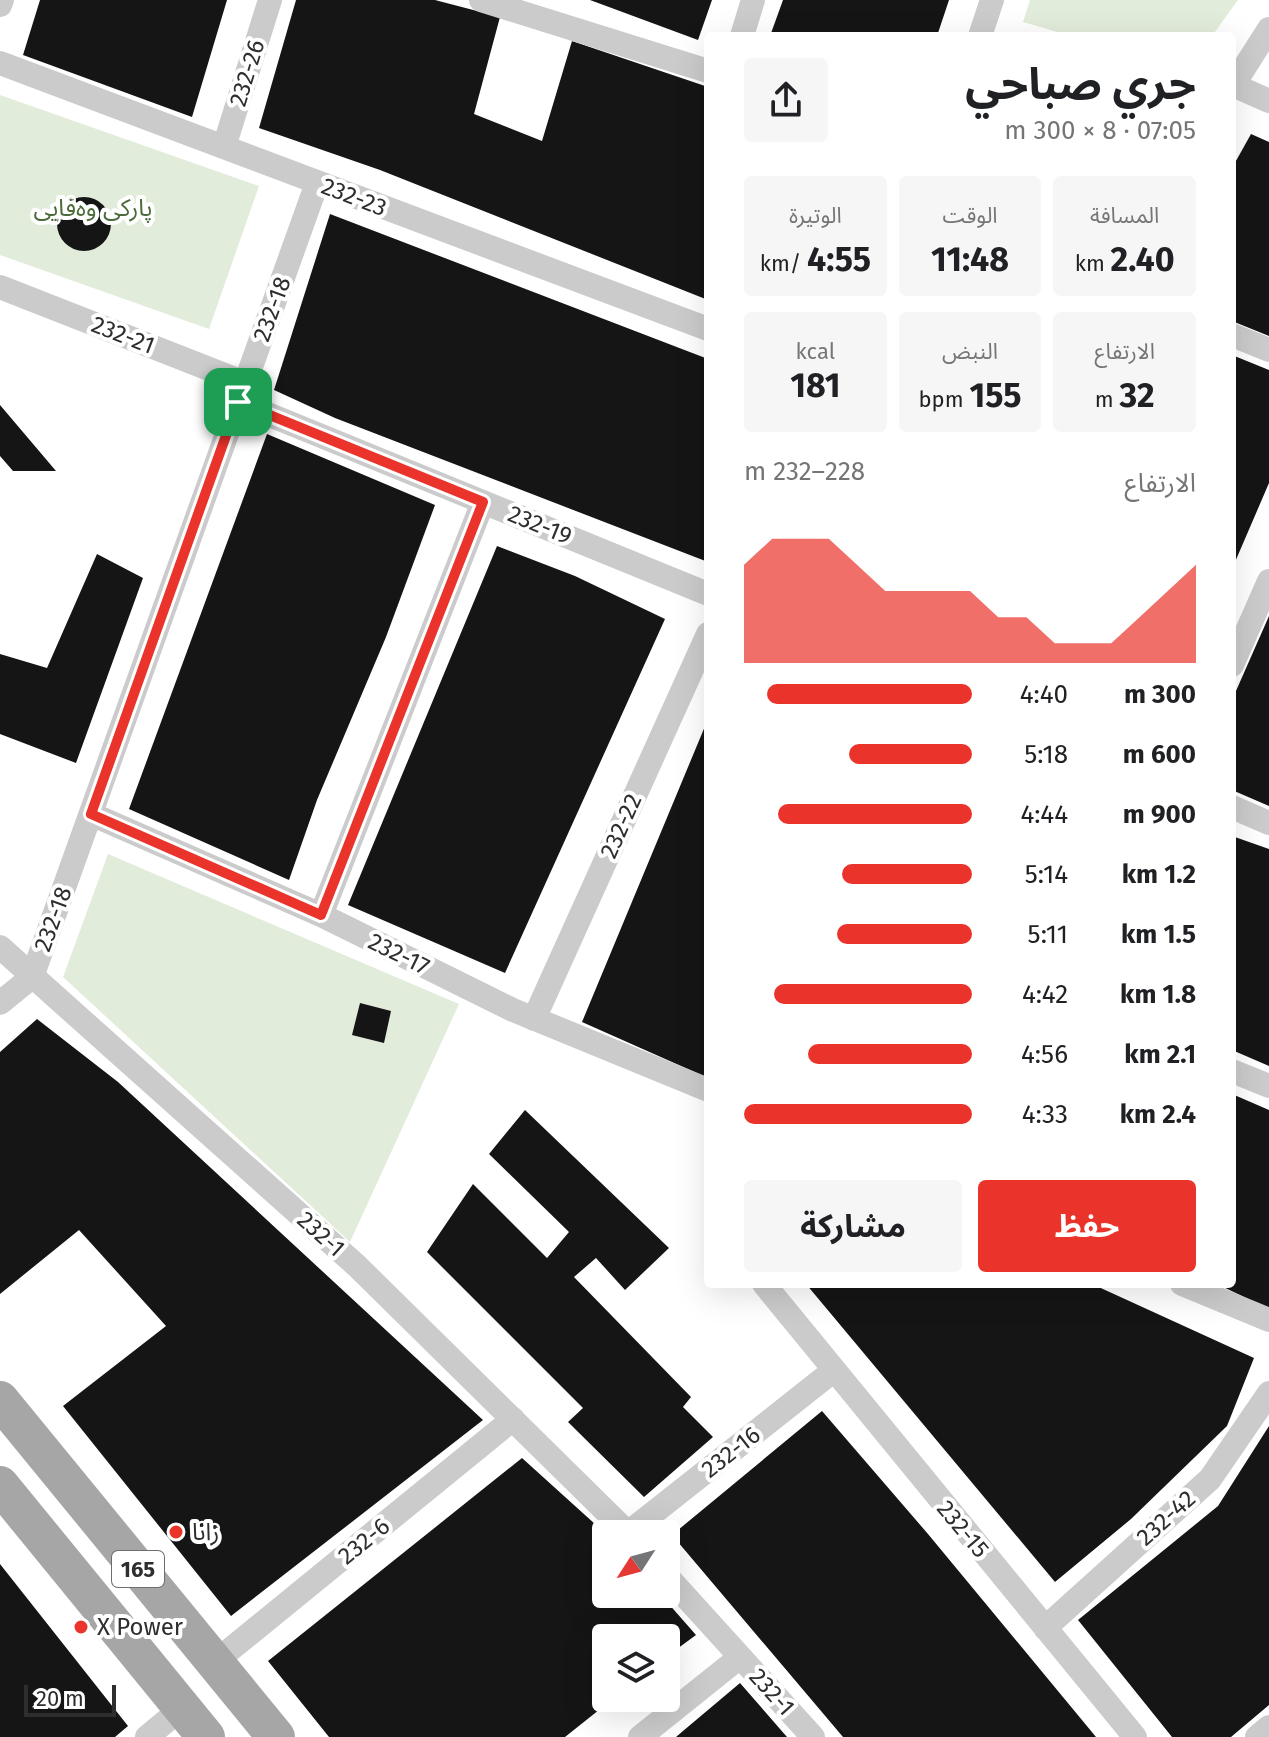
<!DOCTYPE html>
<html lang="ar">
<meta charset="utf-8">
<style>
:root{--surface:#fff;--page:#f6f6f6;--text:#202124;--muted:#757577;--accent:#ea342b}
body{margin:0;font-family:"Fira Sans","Noto Sans Arabic",sans-serif;background:var(--page);color:var(--text);direction:rtl;height:100vh;display:flex;flex-direction:column;font-size:30px;white-space:nowrap}
*{box-sizing:border-box;margin:0}
p{font-size:26px;color:var(--muted)}
.icon{flex:none;width:44px;height:44px;fill:none;stroke:currentColor;stroke-width:2;stroke-linecap:round;stroke-linejoin:round}
.map{position:relative;flex:1;overflow:hidden;direction:ltr}
.sheet{position:absolute;left:704px;top:32px;width:532px;height:1256px;display:flex;flex-direction:column;background:var(--surface);border-radius:8px;box-shadow:0 8px 32px #0002;direction:rtl}
.sheet>*{flex:none}
.needle{width:52px;rotate:234deg}
.controls{position:absolute;left:592px;top:1520px;display:grid;gap:16px}
.controls a{display:grid;place-items:center;width:88px;height:88px;border-radius:8px;background:var(--surface);box-shadow:0 8px 32px #0002;font-size:40px}
.scale{position:absolute;left:24px;bottom:20px;width:92px;box-sizing:border-box;padding-left:8px;border:4px solid #2e2e2e;border-top:0;font-size:22px;line-height:28px;white-space:nowrap;color:#2e2e2e;-webkit-text-stroke:6px #fff;paint-order:stroke}
.pin{position:absolute;display:grid;place-items:center;width:68px;height:68px;color:#fff;margin:-34px;border-radius:16px;box-shadow:0 4px 12px #0006}
.round{display:grid;place-items:center;flex:none;width:84px;height:84px;border-radius:8px;background:var(--page)}
.head{display:flex;align-items:center;justify-content:space-between;height:136px;padding:0 40px}
h1{font-size:44px;font-weight:700;line-height:60px}
.figures{display:grid;grid-template-columns:repeat(3,1fr);gap:12px;height:136px;padding:8px 40px}
.figures div{display:grid;align-content:center;border-radius:8px;background:var(--page);text-align:center}
.figures b{font-size:34px;font-weight:700}
.figures small{font-size:22px;font-weight:400}
.figures p{font-size:22px}
.chart{height:224px;padding:16px 40px}
.chart p{display:flex;justify-content:space-between}
.chart svg{width:100%;height:144px;margin-top:8px;fill:var(--accent);opacity:.7}
.primary-button{display:flex;gap:16px;margin-top:auto;padding:16px 40px}
.primary-button a{flex:1;height:92px;border-radius:8px;background:var(--accent);color:#fff;font-size:32px;font-weight:700;line-height:92px;text-align:center}
.primary-button a+a{background:var(--page);color:var(--text)}
ul{padding:0 40px;list-style:none;font-size:26px}
li{display:grid;grid-template-columns:128px 96px 1fr;align-items:center;height:60px}
li i{height:20px;border-radius:10px;background:var(--accent)}
.map>svg:first-child{display:block}
.green{fill:#e2ecdb}
.building{fill:#151515}
.lines{fill:none;stroke-linecap:round;stroke-linejoin:round}
.minor{stroke:#cbcbcb;stroke-width:24}
.primary{stroke:#a6a6a6;stroke-width:38}
.route-casing{stroke:#fff;stroke-width:16}
.route{stroke:#ea342b;stroke-width:10}
.poi-dot{fill:#ea342b;stroke:#fff;stroke-width:3}
.labels{text-anchor:middle;dominant-baseline:central;stroke-width:8;stroke-linejoin:round;paint-order:stroke}
.shield{fill:#fff;stroke:#6d6d6d;stroke-width:2}
.shield-label{font-size:22px;font-weight:bold;fill:#2e2e2e}
.street-label{font-size:24px;fill:#2e2e2e;stroke:#fff}
.park-label{font-size:24px;fill:#4b6b3a;stroke:#fff}
.poi-label{font-size:24px;fill:#2e2e2e;stroke:#fff;text-anchor:start}
</style>
<div class="map">
<svg width="1269" height="1737" viewBox="0 0 1269 1737">
<rect width="100%" height="100%" fill="#fff"/>
<path class="green" d="M1030,0H1238L1212,36H1071L1023,22Z
M0,95L259,186L209,329L0,255Z
M108,854L459,1004L350,1242L63,977Z"/>
<path class="building" d="M40,0H227L192,117L23,55Z
M296,0H435L500,17L474,114L542,141L572,41L708,87V300L380,170L259,128Z
M590,0H712L698,40Z
M783,0H949L937,36H770Z
M1251,134L1269,142V336L1232,321V168Z
M57 224a27 27 0 1 1 54 0a27 27 0 1 1-54 0Z
M330,214L708,359V562L335,418L274,390Z
M1232,355L1269,370V483L1232,569Z
M0,405L56,471H13L0,456Z
M267,434L435,505L386,637L317,800L289,880L129,809Z
M497,546L575,576L665,619L505,973L348,905Z
M97,554L143,578L76,763L0,734V654L47,668Z
M1269,616V806L1232,790V700Z
M708,719V1078L582,1022Z
M1232,836L1269,849V1066L1232,1050Z
M360,1003L391,1011L384,1043L352,1035Z
M37,1019L118,1082L483,1420L231,1616L63,1406L166,1326L79,1230L0,1294V1052Z
M1232,1094L1269,1110V1309L1217,1284H1232Z
M525,1110L669,1248L625,1290L596,1258L574,1277L691,1397L683,1407L713,1437L644,1497L568,1422L583,1408L427,1252L473,1184L547,1258L569,1232L489,1154Z
M806,1284H1092L1254,1358L1227,1426L1131,1519L1055,1582Z
M822,1411L928,1534L1096,1737H843L672,1535Z
M1269,1426V1705L1231,1737H1172L1078,1620L1218,1506Z
M522,1458L606,1534V1594H660L696,1635L666,1657V1638H606V1698H614L565,1737H329L268,1661Z
M0,1564L128,1726L115,1737H0Z
M740,1683L787,1737H676L683,1731Z"/>
<g class="lines">
<path class="minor" d="M481,0L708,71
M0,5L2,0
M742,36L753,0
M980,36L992,0
M0,63L708,329
M1233,85L1269,101
M1232,87L1269,29
M224,147L270,0
M0,287L245,383
M1232,335L1269,350
M238,402L708,594
M1232,665L1269,581
M1232,807L1269,823
M91,814L321,915L513,1010L708,1090
M321,915L483,502
M0,947L357,1266L629,1534
M0,1003L32,977L317,183
M534,1019L708,634
M1232,1071L1269,1086
M764,1284L1135,1737
M1182,1284L1269,1320
M628,1533L833,1371
M666,1575L813,1737
M1045,1628L1210,1479L1269,1393
M215,1662L513,1419
M147,1737L182,1708
M640,1737L740,1657
M1257,1737L1269,1727"/>
<path class="primary" d="M0,1400L276,1737
M0,1485L206,1737"/>
</g>
<g class="lines">
<defs>
<path id="route" d="M238,402L483,502L321,915L91,814Z"/>
</defs>
<use href="#route" class="route-casing"/>
<use href="#route" class="route"/>
</g>
<g class="poi-dot">
<circle cx="176" cy="1532" r="8"/>
<circle cx="81" cy="1627" r="8"/>
</g>
<g class="labels">
<rect class="shield" x="112" y="1551" width="52" height="36" rx="6"/>
<g class="shield-label">
<text x="138" y="1569">165</text>
</g>
<g class="street-label">
<text transform="translate(247 73) rotate(-73)">232-26</text>
<text transform="translate(354 197) rotate(21)">232-23</text>
<text transform="translate(272 309) rotate(-70)">232-18</text>
<text transform="translate(123 335) rotate(21)">232-21</text>
<text transform="translate(540 525) rotate(22)">232-19</text>
<text transform="translate(621 826) rotate(-66)">232-22</text>
<text transform="translate(53 919) rotate(-70)">232-18</text>
<text transform="translate(399 954) rotate(26)">232-17</text>
<text transform="translate(321 1234) rotate(42)">232-1</text>
<text transform="translate(731 1452) rotate(-38)">232-16</text>
<text transform="translate(1166 1518) rotate(-42)">232-42</text>
<text transform="translate(963 1529) rotate(50)">232-15</text>
<text transform="translate(364 1541) rotate(-39)">232-6</text>
<text transform="translate(772 1692) rotate(48)">232-1</text>
</g>
<g class="park-label">
<text x="93" y="208">پارکی وەفایی</text>
</g>
<g class="poi-label">
<text x="192" y="1532">زانا</text>
<text x="97" y="1627">X Power</text>
</g>
</g>
</svg>
<div class="controls">
<a><svg class="needle" viewBox="-14 -14 28 28"><path d="M0-13l5 13h-10z" fill="#e53935"/><path d="M0 13l5-13h-10z" fill="#757577"/></svg></a>
<a><svg class="icon" aria-label="layers" viewBox="0 0 24 24"><path d="M12 4l9 5-9 5-9-5zM3 14l9 5 9-5"/></svg></a>
</div>
<div class="scale">20 m</div>
<div class="pin" style="left:238px;top:402px;background:#1e9e55"><svg class="icon" aria-label="arrive" viewBox="0 0 24 24"><path d="M6 21V4h12l-3 4 3 4H6"/></svg></div>
<section class="sheet">
<div class="head"><div><h1>جري صباحي</h1><p>07:05 · 8 × 300 m</p></div><a class="round"><svg class="icon" aria-label="share" viewBox="0 0 24 24"><path d="M12 15V3M7 8l5-5 5 5M5 13v7h14v-7"/></svg></a></div>
<div class="figures">
<div><p>المسافة</p><b>2.40<small> km</small></b></div>
<div><p>الوقت</p><b>11:48</b></div>
<div><p>الوتيرة</p><b>4:55<small> /km</small></b></div>
</div>
<div class="figures">
<div><p>الارتفاع</p><b>32<small> m</small></b></div>
<div><p>النبض</p><b>155<small> bpm</small></b></div>
<div><p>kcal</p><b>181</b></div>
</div>
<div class="chart"><p><span>الارتفاع</span>228–232 m</p>
<svg viewBox="0 0 160 44" preserveAspectRatio="none"><path d="M0 44V14L10 6L20 6L30 6L40 14L50 22L60 22L70 22L80 22L90 30L100 30L110 38L120 38L130 38L140 30L150 22L160 14V44z"/></svg>
</div>
<ul>
<li><b>300 m</b>4:40<i style="width:90%"></i></li>
<li><b>600 m</b>5:18<i style="width:54%"></i></li>
<li><b>900 m</b>4:44<i style="width:85%"></i></li>
<li><b>1.2 km</b>5:14<i style="width:57%"></i></li>
<li><b>1.5 km</b>5:11<i style="width:59%"></i></li>
<li><b>1.8 km</b>4:42<i style="width:87%"></i></li>
<li><b>2.1 km</b>4:56<i style="width:72%"></i></li>
<li><b>2.4 km</b>4:33<i style="width:100%"></i></li>
</ul>
<div class="primary-button"><a>حفظ</a><a>مشاركة</a></div>
</section>
</div>
